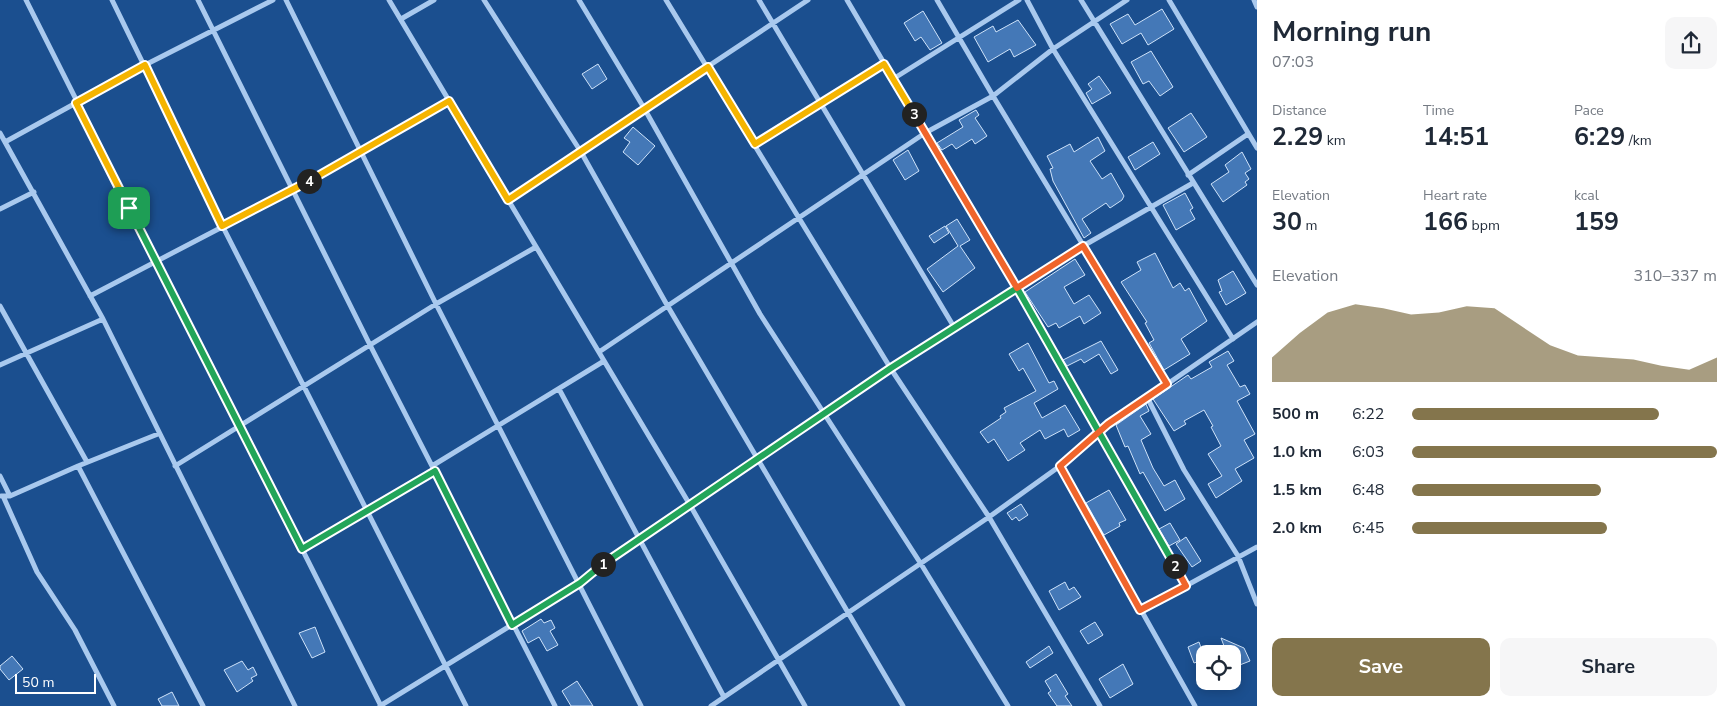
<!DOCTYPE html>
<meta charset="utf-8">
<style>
:root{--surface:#fff;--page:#f6f6f7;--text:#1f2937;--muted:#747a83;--accent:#84754c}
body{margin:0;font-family:"Nunito Sans",sans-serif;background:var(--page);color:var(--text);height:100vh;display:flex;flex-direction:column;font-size:19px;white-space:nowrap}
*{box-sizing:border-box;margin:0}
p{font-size:16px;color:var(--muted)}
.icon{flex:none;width:28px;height:28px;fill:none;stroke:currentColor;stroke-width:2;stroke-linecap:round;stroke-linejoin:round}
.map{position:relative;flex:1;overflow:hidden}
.drawer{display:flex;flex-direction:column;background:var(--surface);width:475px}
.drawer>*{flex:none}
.tools{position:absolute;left:1196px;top:645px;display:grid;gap:10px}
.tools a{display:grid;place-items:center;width:45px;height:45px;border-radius:10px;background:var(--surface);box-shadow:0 2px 12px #0003;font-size:25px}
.scale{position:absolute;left:15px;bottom:12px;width:81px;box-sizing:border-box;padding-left:5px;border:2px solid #fff;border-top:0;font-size:14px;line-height:18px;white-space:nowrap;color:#fff;-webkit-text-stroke:4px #1b4f8f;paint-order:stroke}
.pin{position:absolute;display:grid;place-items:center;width:42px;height:42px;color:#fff;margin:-21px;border-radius:10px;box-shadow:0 2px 8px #0006}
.km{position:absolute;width:25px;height:25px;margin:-12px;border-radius:50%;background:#222;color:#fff;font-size:14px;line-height:25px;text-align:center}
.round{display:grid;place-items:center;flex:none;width:52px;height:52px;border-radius:10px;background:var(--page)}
.head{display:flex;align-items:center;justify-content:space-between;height:85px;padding:0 15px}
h1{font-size:28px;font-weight:700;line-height:38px}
.stats{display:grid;grid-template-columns:repeat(3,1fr);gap:8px;height:85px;padding:5px 15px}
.stats div{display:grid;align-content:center}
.stats b{font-size:25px;font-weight:700}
.stats small{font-size:14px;font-weight:400}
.stats p{font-size:14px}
.chart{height:140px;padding:10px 15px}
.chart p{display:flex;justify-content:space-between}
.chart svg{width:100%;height:90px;margin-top:5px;fill:var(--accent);opacity:.7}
.primary-button{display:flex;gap:10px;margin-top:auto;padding:10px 15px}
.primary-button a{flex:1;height:58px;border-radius:10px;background:var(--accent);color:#fff;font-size:20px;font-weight:700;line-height:58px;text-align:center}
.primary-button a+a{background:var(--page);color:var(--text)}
ul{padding:0 15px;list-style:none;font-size:16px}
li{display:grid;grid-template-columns:80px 60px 1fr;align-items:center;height:38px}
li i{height:12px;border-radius:6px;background:var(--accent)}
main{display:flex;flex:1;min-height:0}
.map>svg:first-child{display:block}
.building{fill:#4478b7;stroke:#cfe3fa}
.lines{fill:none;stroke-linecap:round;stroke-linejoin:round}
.street{stroke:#a9c9ee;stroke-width:5}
.split-1-casing{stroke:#fff;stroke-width:10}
.split-2-casing{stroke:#fff;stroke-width:10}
.split-3-casing{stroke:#fff;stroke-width:10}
.split-4-casing{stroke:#fff;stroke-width:10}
.split-5-casing{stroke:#fff;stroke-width:10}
.split-1{stroke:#22a559;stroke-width:6}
.split-2{stroke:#22a559;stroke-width:6}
.split-3{stroke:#f0652b;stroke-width:6}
.split-4{stroke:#f5b400;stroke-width:6}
.split-5{stroke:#f5b400;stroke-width:6}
</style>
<main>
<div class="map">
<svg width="1257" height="706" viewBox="0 0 1257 706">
<rect width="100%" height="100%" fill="#1b4f8f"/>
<path class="building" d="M1162,9L1174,29L1148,45L1141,33L1122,44L1110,24L1128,14L1135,25Z
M923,11L942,43L930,50L921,37L915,41L904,23Z
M1018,20L1036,45L1014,57L1010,49L988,62L974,37L993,26L996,32Z
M1151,51L1173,87L1160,96L1149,81L1143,84L1131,62Z
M598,64L607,79L592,89L582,74Z
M1099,76L1111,93L1092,104L1086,93L1092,89L1088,84Z
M976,110L979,115L975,118L987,136L975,144L972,139L956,149L952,144L942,150L937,143L963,127L959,120Z
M1191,113L1207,137L1184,152L1168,128Z
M633,127L655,146L638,165L623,152L630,142L624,138Z
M1098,137L1105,151L1090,161L1102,179L1111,173L1124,196L1122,200L1110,208L1106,203L1082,219L1091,233L1084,238L1053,181L1050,169L1053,168L1047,156L1070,144L1074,152Z
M1153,142L1160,154L1135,170L1128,157Z
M908,150L919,171L905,180L893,160Z
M1242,152L1251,169L1245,173L1249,179L1245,182L1247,185L1223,202L1211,184L1229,172L1225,165Z
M1185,193L1193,208L1190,210L1195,219L1176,230L1163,205Z
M957,219L970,240L960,246L975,268L943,292L927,269L958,246L946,226Z
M945,226L949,233L934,243L929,236Z
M1155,253L1173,288L1180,283L1185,291L1189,288L1207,321L1181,339L1190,354L1164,370L1149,343L1154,340L1145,323L1147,322L1121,282L1141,270L1137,262Z
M1075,259L1085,275L1064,287L1074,304L1089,295L1101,313L1084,324L1080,316L1059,328L1056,323L1048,327L1025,292Z
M1233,271L1246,293L1226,305L1219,292L1222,291L1218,280Z
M1101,341L1118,370L1111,374L1099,354L1084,363L1081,359L1067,366L1063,360Z
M1028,343L1049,383L1054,381L1058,389L1034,403L1042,418L1065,405L1080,430L1068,437L1064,429L1045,439L1040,430L1020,443L1025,450L1008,461L994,439L988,443L980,432L1001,418L1000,416L1006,412L1004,408L1036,391L1023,368L1019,371L1009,354Z
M1228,351L1234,361L1227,365L1240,387L1245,385L1250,394L1237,401L1255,434L1244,440L1254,458L1235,469L1242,481L1216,498L1208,484L1222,476L1208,454L1221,446L1211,427L1213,426L1204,410L1184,421L1186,424L1174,431L1153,399L1188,375L1191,379L1212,367L1209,362Z
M1146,404L1149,411L1140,416L1151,434L1141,440L1153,468L1164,486L1175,480L1185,499L1165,511L1143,472L1140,474L1128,446L1125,447L1116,425Z
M1109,490L1126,520L1119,523L1120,526L1104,535L1086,503Z
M1021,504L1028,515L1019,521L1016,517L1012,520L1007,513Z
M1170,523L1180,540L1169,546L1159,529Z
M1186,537L1201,561L1192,567L1176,544Z
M1065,582L1069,590L1074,587L1081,597L1059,610L1049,591Z
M541,619L544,623L551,620L555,628L550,631L558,645L547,651L539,637L528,643L522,631Z
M1095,622L1103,635L1088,644L1080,631Z
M315,627L325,652L312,658L299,633Z
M1221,638L1244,648L1250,661L1232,668V654H1227Z
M1199,642L1205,659L1194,663L1188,647Z
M1049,646L1053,653L1030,668L1026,662Z
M12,656L23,669L9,680L0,669V666Z
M242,661L248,670L253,667L257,675L251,678L253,681L237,692L224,670Z
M1123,664L1133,684L1110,698L1099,679Z
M1056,674L1068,694L1065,696L1072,706H1057L1048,693L1051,691L1045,681Z
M577,681L593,706H571L562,691Z
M172,692L179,706H162L158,699Z"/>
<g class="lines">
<path class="street" d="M26,0L381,706
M112,0L223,227L466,706
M198,0L370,345L555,706
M286,0L436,304L641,706
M389,0L690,505L805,706
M484,0L581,152L667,305L903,706
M579,0L644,108L760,314L921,564L1008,706
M666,0L891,369L989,517L1100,706
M759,0L954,327
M847,0L1100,431L1186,586
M937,0L993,96L1167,384
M1027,0L1053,49L1233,339
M1081,0L1257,285
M1169,0L1257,148
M1254,0L1257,7
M401,19L434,0
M893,79L1019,0
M0,133L103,319L295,706
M5,142L145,65L273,0
M755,144L884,64
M1188,175L1248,134
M508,199L808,0
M0,209L34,192
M90,296L293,190L449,101
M0,306L87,462
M599,352L925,133L993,96L1053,49L1127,0
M0,365L103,319
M559,389L724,697
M1147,397L1184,470L1238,556L1257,604
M78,466L203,706
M175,466L436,304L536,247
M432,466L604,361
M1060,466L1195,706
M0,476L10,496
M1,496H10L78,466L158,434
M3,496L37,572L75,630L114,706
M302,549L435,471
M1140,611L1257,547
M380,706L580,583L598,568L954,327L1083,246L1193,183
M711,706L989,517L1060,466L1108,425L1257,322"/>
</g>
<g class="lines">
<defs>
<path id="split-1" d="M129,208L302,549L435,471L512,625L580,583L603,564"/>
<path id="split-2" d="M603,564L891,368L1017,288L1175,566"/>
<path id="split-3" d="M914,114L1017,288L1083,246L1167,384L1108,424L1060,466L1140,610L1186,586L1175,566"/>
<path id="split-4" d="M309,181L449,101L508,200L708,67L755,144L884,64L914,114"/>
<path id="split-5" d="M129,208L76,103L145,65L222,226L309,181"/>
</defs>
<use href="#split-1" class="split-1-casing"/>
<use href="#split-2" class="split-2-casing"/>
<use href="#split-3" class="split-3-casing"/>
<use href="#split-4" class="split-4-casing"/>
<use href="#split-5" class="split-5-casing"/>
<use href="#split-1" class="split-1"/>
<use href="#split-2" class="split-2"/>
<use href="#split-3" class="split-3"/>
<use href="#split-4" class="split-4"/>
<use href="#split-5" class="split-5"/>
</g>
</svg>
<div class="tools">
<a><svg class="icon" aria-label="locate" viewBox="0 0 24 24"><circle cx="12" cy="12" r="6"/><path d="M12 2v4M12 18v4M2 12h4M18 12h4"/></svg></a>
</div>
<div class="scale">50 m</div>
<div class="pin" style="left:129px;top:208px;background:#1e9e55"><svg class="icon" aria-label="arrive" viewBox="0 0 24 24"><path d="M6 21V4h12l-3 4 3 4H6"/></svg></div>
<b class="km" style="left:603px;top:564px">1</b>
<b class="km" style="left:1175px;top:566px">2</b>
<b class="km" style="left:914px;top:114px">3</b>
<b class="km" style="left:309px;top:181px">4</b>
</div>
<section class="drawer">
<div class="head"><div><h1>Morning run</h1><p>07:03</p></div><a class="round"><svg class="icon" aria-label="share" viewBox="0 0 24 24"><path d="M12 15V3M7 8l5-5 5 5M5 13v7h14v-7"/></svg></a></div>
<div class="stats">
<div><p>Distance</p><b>2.29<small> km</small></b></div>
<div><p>Time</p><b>14:51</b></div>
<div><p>Pace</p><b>6:29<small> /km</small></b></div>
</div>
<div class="stats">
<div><p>Elevation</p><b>30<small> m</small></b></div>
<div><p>Heart rate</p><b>166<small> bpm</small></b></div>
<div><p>kcal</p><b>159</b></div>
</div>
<div class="chart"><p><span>Elevation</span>310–337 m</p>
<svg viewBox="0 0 160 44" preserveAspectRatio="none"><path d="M0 44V32L10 20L20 10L30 6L40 8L50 11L60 10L70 7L80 8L90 17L100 26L110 31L120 32L130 33L140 36L150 38L160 32V44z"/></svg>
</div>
<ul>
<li><b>500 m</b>6:22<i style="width:81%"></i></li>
<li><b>1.0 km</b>6:03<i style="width:100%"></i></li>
<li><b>1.5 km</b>6:48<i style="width:62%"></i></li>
<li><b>2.0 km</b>6:45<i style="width:64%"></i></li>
</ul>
<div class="primary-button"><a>Save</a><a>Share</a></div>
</section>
</main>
